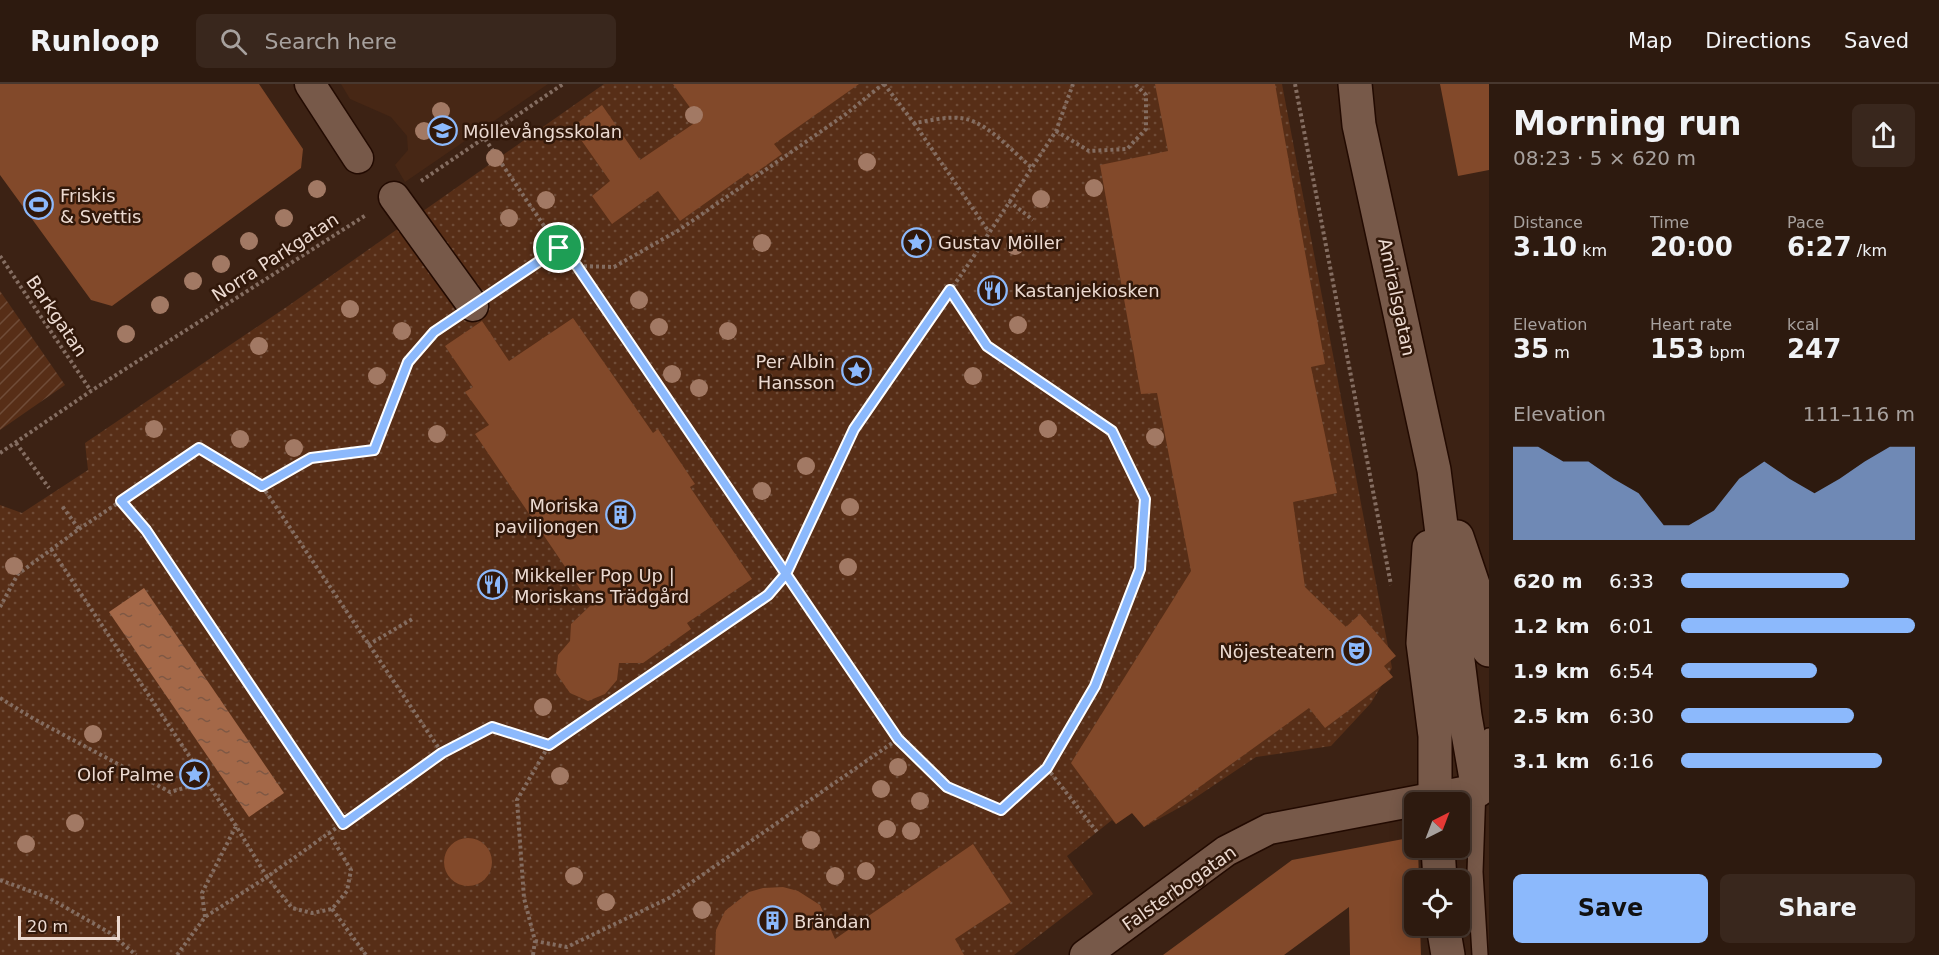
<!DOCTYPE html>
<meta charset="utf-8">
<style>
:root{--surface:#2d1a0f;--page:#39271d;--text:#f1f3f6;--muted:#a7a19e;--line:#48382f;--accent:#8cb9fc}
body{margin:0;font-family:"DejaVu Sans",sans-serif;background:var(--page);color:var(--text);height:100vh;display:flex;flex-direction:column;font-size:22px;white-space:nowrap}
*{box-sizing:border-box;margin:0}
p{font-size:20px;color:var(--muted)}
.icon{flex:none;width:33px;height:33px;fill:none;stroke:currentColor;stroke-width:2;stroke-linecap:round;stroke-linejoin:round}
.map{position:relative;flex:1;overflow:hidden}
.sheet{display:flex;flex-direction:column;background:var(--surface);width:450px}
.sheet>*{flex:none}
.needle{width:39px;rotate:42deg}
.tools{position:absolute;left:1404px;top:708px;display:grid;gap:12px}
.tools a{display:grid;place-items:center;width:66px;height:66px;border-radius:9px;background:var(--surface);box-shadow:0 3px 15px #0003,0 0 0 2px var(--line);font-size:30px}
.scale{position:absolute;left:18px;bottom:15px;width:102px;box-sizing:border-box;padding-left:6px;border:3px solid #ecdad1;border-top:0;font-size:16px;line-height:21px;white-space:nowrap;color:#ecdad1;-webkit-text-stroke:4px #31180a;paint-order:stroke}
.pin{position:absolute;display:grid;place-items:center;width:51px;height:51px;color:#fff;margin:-26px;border:3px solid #fff;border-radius:50%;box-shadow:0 2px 6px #0007}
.round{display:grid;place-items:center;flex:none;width:63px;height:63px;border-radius:9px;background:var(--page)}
.summary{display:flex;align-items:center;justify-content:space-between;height:102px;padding:0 24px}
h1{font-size:33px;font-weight:700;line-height:45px}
.stats{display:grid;grid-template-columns:repeat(3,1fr);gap:9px;height:102px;padding:6px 24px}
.stats div{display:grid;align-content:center}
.stats b{font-size:26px;font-weight:700}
.stats small{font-size:16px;font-weight:400}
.stats p{font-size:16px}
.chart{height:168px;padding:12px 24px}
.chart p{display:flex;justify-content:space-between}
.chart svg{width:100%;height:108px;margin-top:6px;fill:var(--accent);opacity:.7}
.primary-button{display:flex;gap:12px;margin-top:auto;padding:12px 24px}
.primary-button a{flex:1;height:69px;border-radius:9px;background:var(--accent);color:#111;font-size:24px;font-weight:700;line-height:69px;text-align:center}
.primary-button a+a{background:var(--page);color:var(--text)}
ul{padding:0 24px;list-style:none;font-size:20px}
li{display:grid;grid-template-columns:96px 72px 1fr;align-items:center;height:45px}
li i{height:15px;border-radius:8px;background:var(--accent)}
header{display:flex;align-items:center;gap:36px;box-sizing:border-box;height:84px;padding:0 30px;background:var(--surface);border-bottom:2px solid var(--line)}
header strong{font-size:28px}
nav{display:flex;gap:33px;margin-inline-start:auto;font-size:21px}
.search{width:420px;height:54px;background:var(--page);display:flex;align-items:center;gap:15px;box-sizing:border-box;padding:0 21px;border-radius:9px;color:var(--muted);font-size:22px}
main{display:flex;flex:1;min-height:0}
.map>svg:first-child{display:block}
.built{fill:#472715}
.park{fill:url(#park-dots)}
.garden{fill:url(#garden-furrows)}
.water{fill:url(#water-ripples)}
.building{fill:#82492a}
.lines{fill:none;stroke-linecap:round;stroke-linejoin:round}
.lane-casing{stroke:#220a01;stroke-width:18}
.street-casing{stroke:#220a01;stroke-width:33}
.secondary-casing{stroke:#220a01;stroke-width:36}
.path{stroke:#846d61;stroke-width:4;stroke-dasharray:3 3;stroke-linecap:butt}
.lane{stroke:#775949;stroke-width:15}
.street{stroke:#775949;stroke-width:30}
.secondary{stroke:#775949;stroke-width:33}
.tree{fill:#a27964}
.route-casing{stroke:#fff;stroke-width:12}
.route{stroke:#8cb9fc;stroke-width:8}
.labels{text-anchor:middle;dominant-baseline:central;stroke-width:5;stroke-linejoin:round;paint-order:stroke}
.poi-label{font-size:18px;fill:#ecdad1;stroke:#31180a;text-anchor:start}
.street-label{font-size:18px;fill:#ecdad1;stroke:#31180a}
</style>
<header>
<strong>Runloop</strong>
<div class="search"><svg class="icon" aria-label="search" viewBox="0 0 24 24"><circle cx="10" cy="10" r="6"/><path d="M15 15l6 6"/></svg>Search here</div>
<nav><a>Map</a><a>Directions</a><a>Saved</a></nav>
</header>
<main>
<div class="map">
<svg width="1489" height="871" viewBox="0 0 1489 871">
<defs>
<pattern id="park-dots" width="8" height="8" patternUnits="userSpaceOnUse" patternTransform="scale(1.5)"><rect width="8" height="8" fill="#572e17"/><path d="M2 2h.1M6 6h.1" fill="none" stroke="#6f4c38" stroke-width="1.8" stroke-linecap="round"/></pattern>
<pattern id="garden-furrows" width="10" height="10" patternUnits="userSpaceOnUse" patternTransform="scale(1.5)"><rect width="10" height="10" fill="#572e17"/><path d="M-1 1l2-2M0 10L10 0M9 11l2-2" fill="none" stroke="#6f4c38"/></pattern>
<pattern id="water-ripples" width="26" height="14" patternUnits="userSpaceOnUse" patternTransform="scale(1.5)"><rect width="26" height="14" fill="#a46848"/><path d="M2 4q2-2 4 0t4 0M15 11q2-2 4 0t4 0" fill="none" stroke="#7f5844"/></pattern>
</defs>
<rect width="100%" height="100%" fill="#3c2214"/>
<path class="built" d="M341,0H548L405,98L395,81L408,66L407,52L391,33L350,15Z"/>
<path class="park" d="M604,0H1282L1392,584L1371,619L1331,662L1256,673L1186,720L1144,743L1132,729L1116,740L1112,736L1067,772L1093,810L1014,871H0V421L22,429L88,386L85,359L288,222Z"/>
<path class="garden" d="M0,207L65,301L0,346Z"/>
<path class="water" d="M144,504L284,709L249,733L109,528Z"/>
<path class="building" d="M0,0H259L303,65L301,84L112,222L91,216L0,91Z
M673,0H859L774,60L782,70L751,92L748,89L680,137L658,107L612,140L592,112L610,97L572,43L602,21L640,76L699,36Z
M1155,0H1275L1325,280L1311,283L1337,409L1293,418L1305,503L1346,543L1360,530L1396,572L1384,582L1393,593L1325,644L1309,624L1144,743L1132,729L1116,740L1071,679L1191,487L1157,309L1141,310L1100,81L1168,67Z
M1440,0H1489V86L1458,92Z
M573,234L653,349L658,345L695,400L690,403L752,495L687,539L691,545L643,579H619L617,596L605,610L588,617L570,609L556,589L558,571L570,557L571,540L591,521L475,350L489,341L465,308L473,303L445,262L482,237L509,277Z
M1414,753V764H1418L1419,796H1414V842H1420L1421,871H1350L1349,823L1284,871H1163L1292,776Z
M444 778a24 24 0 1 1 48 0a24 24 0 1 1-48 0Z
M973,760L1011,818L955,855L964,871H715L716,846L725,827L749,808L763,804L783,803L798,807L820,821L835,855Z"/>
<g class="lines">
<defs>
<path id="lane" d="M1483,680L1489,652
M1478,703L1475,788L1480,871"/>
<path id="street" d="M310,0L358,74
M394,113L473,222
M1085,871L1226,767L1269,745L1489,703"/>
<path id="secondary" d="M1355,0L1359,41L1434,386L1465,632L1478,706
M1457,453L1484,533L1489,566
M1429,463L1423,559L1435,652V718
M1438,764L1440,796
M1443,842L1448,871"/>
</defs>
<use href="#lane" class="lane-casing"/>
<use href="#street" class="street-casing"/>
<use href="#secondary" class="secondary-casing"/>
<path class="path" d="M884,0L914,39C930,37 950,31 966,35C990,41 1013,68 1031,83
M1295,0L1391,501
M914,39L989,148
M1056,47L1089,67L1127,65L1146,45V11L1135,0
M485,55L559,164L577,182L898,655L947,703L1001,726L1047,684L1094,602L1140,485L1145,415L1112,347L987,262L950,205
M421,97L563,0
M1009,117L1033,136
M0,172L91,307
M578,182L614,183L679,146L846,30L883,0
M500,204L559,164
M16,359L49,404
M0,369L91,307L366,131
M262,402L442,669
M121,417L146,446L343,740
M79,445L199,365L262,402L311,374L373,366C392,320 404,269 446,240
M51,465L236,742L267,793L442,669L492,643L549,661L768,511L786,490L854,345L970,178L1056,47L1073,0
M0,523L18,490L79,445L62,422
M368,561L414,534
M0,614L34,635L170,708L205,698
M1047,684L1097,748
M0,796L49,814L110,849L136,871
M332,825L366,871
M205,833L202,809L236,742
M535,857L567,863L669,814L898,655
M177,871L205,833L267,793L292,824L312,829L332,825L347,807L351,786L329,749
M533,871L535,857L524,814L517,716L549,661"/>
<use href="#lane" class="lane"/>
<use href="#street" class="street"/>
<use href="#secondary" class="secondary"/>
</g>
<g class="tree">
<circle cx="441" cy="27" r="9"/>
<circle cx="694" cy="31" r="9"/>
<circle cx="424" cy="47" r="9"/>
<circle cx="495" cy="74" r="9"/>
<circle cx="867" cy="78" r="9"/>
<circle cx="1094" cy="104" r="9"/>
<circle cx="317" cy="105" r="9"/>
<circle cx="1041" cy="115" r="9"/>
<circle cx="546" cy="116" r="9"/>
<circle cx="284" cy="134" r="9"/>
<circle cx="509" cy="134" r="9"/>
<circle cx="249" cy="157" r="9"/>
<circle cx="762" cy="159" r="9"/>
<circle cx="1015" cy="162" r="9"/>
<circle cx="221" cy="180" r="9"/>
<circle cx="193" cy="197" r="9"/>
<circle cx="639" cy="216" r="9"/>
<circle cx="160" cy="221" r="9"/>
<circle cx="350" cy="225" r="9"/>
<circle cx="1018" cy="241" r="9"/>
<circle cx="659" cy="243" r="9"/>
<circle cx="402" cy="247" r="9"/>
<circle cx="728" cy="247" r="9"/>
<circle cx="126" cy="250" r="9"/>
<circle cx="259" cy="262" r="9"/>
<circle cx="672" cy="290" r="9"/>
<circle cx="377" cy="292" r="9"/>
<circle cx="973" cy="292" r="9"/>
<circle cx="699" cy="304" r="9"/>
<circle cx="154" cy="345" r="9"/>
<circle cx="1048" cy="345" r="9"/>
<circle cx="437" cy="350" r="9"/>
<circle cx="1155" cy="353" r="9"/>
<circle cx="240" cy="355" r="9"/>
<circle cx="294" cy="364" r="9"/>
<circle cx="806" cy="382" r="9"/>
<circle cx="762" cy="407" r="9"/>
<circle cx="850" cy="423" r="9"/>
<circle cx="14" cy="482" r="9"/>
<circle cx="848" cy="483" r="9"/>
<circle cx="543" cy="623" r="9"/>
<circle cx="93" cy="650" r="9"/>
<circle cx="898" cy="683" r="9"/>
<circle cx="560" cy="692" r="9"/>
<circle cx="881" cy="705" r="9"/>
<circle cx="920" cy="717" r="9"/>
<circle cx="75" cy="739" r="9"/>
<circle cx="887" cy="745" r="9"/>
<circle cx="911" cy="747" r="9"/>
<circle cx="811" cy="756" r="9"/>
<circle cx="26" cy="760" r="9"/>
<circle cx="866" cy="787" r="9"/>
<circle cx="574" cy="792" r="9"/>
<circle cx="835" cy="792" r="9"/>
<circle cx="606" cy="818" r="9"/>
<circle cx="702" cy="826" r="9"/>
</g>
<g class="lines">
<defs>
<path id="route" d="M559,164L434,248L408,278L374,366L311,374L262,402L199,364L121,417L146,446L343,740L442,669L492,643L549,661L768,511L786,490L854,345L950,206L987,262L1112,347L1145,415L1140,485L1095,602L1047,684L1001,726L947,703L898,655L577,182L559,164"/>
</defs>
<use href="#route" class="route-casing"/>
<use href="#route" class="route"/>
</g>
<defs>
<symbol id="school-ring" viewBox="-11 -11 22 22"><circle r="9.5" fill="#31180a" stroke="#8cb9fc" stroke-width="1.5"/><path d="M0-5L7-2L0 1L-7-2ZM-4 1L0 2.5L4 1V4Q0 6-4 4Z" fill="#8cb9fc"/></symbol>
<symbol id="stadium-ring" viewBox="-11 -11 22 22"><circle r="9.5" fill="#31180a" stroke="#8cb9fc" stroke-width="1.5"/><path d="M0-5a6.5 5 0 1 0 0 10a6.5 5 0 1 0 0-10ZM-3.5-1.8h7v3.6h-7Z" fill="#8cb9fc"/></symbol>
<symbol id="sight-ring" viewBox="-11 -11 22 22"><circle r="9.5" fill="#31180a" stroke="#8cb9fc" stroke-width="1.5"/><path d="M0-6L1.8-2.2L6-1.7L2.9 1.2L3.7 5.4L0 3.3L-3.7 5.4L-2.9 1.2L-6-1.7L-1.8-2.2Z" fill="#8cb9fc"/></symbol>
<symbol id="restaurant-ring" viewBox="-11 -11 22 22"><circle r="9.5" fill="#31180a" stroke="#8cb9fc" stroke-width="1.5"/><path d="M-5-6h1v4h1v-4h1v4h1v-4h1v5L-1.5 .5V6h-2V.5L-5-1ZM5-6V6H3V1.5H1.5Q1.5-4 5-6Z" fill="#8cb9fc"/></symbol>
<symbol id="building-ring" viewBox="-11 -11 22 22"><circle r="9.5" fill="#31180a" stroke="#8cb9fc" stroke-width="1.5"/><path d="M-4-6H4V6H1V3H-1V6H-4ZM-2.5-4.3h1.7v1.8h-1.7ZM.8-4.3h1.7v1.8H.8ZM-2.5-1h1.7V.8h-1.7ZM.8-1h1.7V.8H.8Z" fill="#8cb9fc"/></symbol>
<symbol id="theatre-ring" viewBox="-11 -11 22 22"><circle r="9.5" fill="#31180a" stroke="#8cb9fc" stroke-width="1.5"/><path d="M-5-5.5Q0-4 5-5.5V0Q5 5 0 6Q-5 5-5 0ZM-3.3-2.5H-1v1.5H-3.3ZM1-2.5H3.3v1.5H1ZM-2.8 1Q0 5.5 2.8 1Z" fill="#8cb9fc"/></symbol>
</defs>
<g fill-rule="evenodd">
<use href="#school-ring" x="426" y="30" width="33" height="33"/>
<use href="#stadium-ring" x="22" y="104" width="33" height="33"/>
<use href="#sight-ring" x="900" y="142" width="33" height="33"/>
<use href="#restaurant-ring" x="976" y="190" width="33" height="33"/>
<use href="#sight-ring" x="840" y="270" width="33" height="33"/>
<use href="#building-ring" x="604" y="414" width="33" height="33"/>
<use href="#restaurant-ring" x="476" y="484" width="33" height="33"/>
<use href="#theatre-ring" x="1340" y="550" width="33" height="33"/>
<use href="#sight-ring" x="178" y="674" width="33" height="33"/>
<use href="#building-ring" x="756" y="820" width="33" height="33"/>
</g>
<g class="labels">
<g class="poi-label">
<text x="463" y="47">Möllevångsskolan</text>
<text x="60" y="111">Friskis<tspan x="60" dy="21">&amp; Svettis</tspan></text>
<text x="938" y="158">Gustav Möller</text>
<text x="1014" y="206">Kastanjekiosken</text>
<text x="835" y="277" text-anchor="end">Per Albin<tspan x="835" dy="21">Hansson</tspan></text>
<text x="599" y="421" text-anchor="end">Moriska<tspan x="599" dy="21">paviljongen</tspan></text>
<text x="514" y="491">Mikkeller Pop Up |<tspan x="514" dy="21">Moriskans Trädgård</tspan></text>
<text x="1335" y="567" text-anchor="end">Nöjesteatern</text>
<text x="174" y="690" text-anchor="end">Olof Palme</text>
<text x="794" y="837">Brändan</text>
</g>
<g class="street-label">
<text transform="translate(275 173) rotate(-33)">Norra Parkgatan</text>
<text transform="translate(1397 213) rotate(78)">Amiralsgatan</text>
<text transform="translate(57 232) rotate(56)">Barkgatan</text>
<text transform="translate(1179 804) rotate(-35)">Falsterbogatan</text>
</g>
</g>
</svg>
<div class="tools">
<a><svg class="needle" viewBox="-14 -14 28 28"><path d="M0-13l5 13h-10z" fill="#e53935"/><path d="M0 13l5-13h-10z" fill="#a7a19e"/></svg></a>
<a><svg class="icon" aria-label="locate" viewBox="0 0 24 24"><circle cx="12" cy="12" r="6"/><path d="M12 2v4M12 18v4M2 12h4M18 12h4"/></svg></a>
</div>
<div class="scale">20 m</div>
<div class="pin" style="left:559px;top:164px;background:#1e9e55"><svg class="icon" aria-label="arrive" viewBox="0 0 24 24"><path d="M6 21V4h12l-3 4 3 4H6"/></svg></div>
</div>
<section class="sheet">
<div class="summary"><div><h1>Morning run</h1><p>08:23 · 5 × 620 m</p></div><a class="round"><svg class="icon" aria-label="share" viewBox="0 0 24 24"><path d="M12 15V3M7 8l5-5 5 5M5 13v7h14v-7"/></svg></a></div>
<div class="stats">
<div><p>Distance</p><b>3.10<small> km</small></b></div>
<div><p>Time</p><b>20:00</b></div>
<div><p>Pace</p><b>6:27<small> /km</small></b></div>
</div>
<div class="stats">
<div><p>Elevation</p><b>35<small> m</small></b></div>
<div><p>Heart rate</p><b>153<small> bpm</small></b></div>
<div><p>kcal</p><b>247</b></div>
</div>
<div class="chart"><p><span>Elevation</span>111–116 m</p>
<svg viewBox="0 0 160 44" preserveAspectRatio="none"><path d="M0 44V6L10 6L20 12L30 12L40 19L50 25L60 38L70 38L80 32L90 19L100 12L110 19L120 25L130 19L140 12L150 6L160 6V44z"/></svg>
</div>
<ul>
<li><b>620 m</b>6:33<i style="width:72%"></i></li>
<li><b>1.2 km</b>6:01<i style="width:100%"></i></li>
<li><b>1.9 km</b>6:54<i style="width:58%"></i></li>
<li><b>2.5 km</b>6:30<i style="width:74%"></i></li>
<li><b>3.1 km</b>6:16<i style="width:86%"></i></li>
</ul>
<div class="primary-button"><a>Save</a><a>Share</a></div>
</section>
</main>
